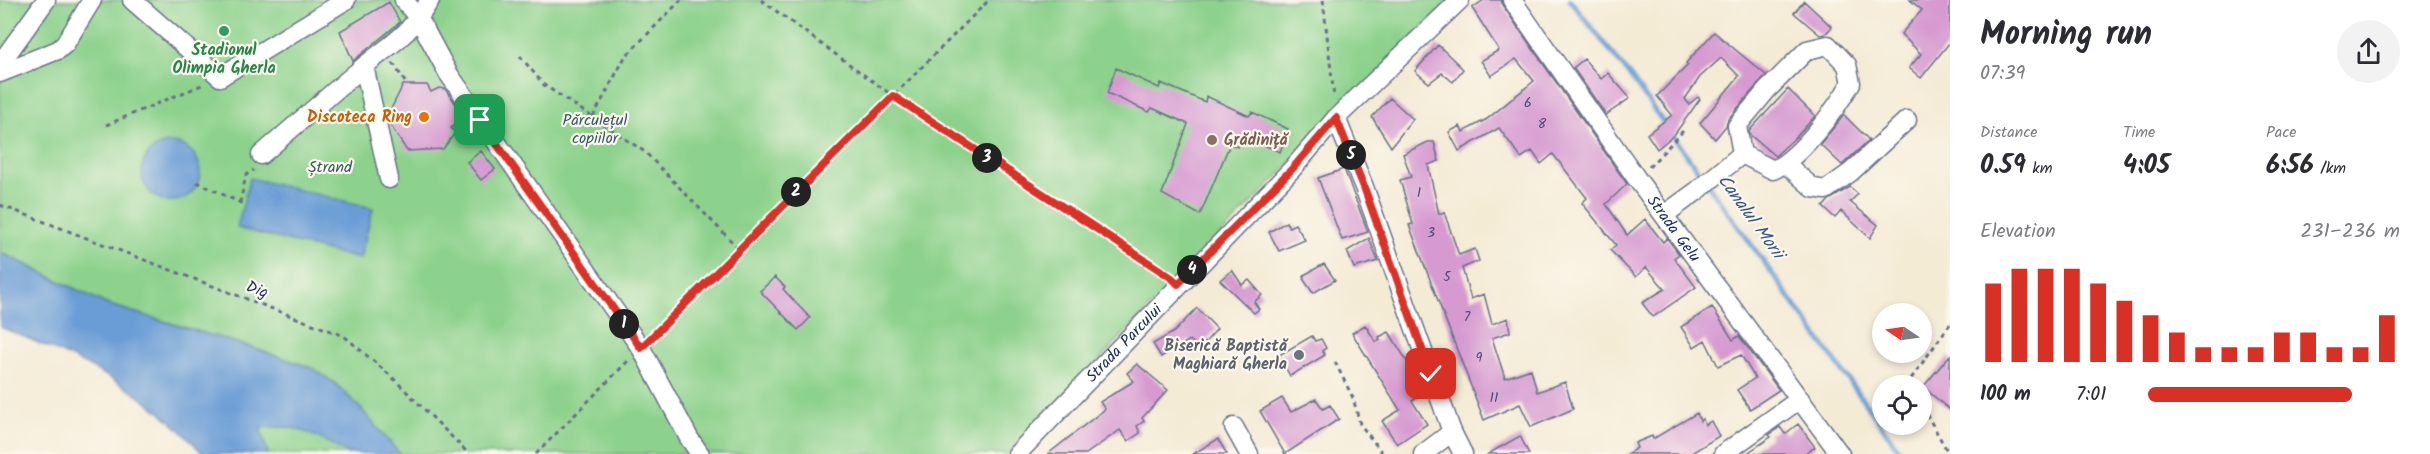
<!DOCTYPE html>
<meta charset="utf-8">
<style>
:root{--surface:#fff;--page:#f2f2f3;--text:#2b2b33;--muted:#7c7c81;--accent:#d93025}
body{margin:0;font-family:Kalam,sans-serif;background:var(--page);color:var(--text);height:100vh;display:flex;flex-direction:column;font-size:22px;white-space:nowrap}
*{box-sizing:border-box;margin:0}
p{font-size:20px;color:var(--muted)}
.icon{flex:none;width:33px;height:33px;fill:none;stroke:currentColor;stroke-width:2;stroke-linecap:round;stroke-linejoin:round}
.map{position:relative;flex:1;overflow:hidden}
.side{display:flex;flex-direction:column;background:var(--surface);width:480px}
.side>*{flex:none}
.needle{width:39px;rotate:283deg}
.controls{position:absolute;left:1872px;top:303px;display:grid;gap:12px}
.controls a{display:grid;place-items:center;width:60px;height:60px;border-radius:50%;background:var(--surface);box-shadow:0 3px 9px #0003;font-size:30px}
.pin{position:absolute;display:grid;place-items:center;width:51px;height:51px;color:#fff;margin:-26px;border-radius:12px;box-shadow:0 3px 9px #0006}
.km{position:absolute;width:30px;height:30px;margin:-15px;border-radius:50%;background:#222;color:#fff;font-size:16px;line-height:30px;text-align:center}
.round{display:grid;place-items:center;flex:none;width:63px;height:63px;border-radius:32px;background:var(--page)}
.summary{display:flex;align-items:center;justify-content:space-between;height:102px;padding:0 30px}
h1{font-size:33px;font-weight:700;line-height:45px}
.stats{display:grid;grid-template-columns:repeat(3,1fr);gap:9px;height:102px;padding:6px 30px}
.stats div{display:grid;align-content:center}
.stats b{font-size:26px;font-weight:700}
.stats small{font-size:16px;font-weight:400}
.stats p{font-size:16px}
.chart{height:168px;padding:12px 30px}
.chart p{display:flex;justify-content:space-between}
.chart svg{width:100%;height:108px;margin-top:6px;stroke:var(--accent);stroke-width:6}
ul{padding:0 30px;list-style:none;font-size:20px}
li{display:grid;grid-template-columns:96px 72px 1fr;align-items:center;height:45px}
li i{height:15px;border-radius:8px;background:var(--accent)}
main{display:flex;flex:1;min-height:0}
.map>svg:first-child{display:block}
.green{fill:#8dd28c;stroke:#548075;stroke-width:1.5}
.water{fill:#6b9dd5;stroke:#43669a;stroke-width:1.5}
.lines{fill:none;stroke-linecap:round;stroke-linejoin:round}
.stream{stroke:#6b9dd5;stroke-width:5}
.building{fill:#d69ad1}
.minor-casing{stroke:#677188;stroke-width:21}
.path{stroke:#677188;stroke-width:3;stroke-dasharray:4.5 4.5;stroke-linecap:butt}
.minor{stroke:#fff;stroke-width:18}
.route-casing{stroke:#fff;stroke-width:12}
.route{stroke:#d93025;stroke-width:8}
.leisure-dot{fill:#2e9e5b;stroke:#fbf7ec;stroke-width:2}
.food-dot{fill:#e8710a;stroke:#fbf7ec;stroke-width:2}
.education-dot{fill:#8d6e63;stroke:#fbf7ec;stroke-width:2}
.worship-dot{fill:#6b7280;stroke:#fbf7ec;stroke-width:2}
.labels{text-anchor:middle;dominant-baseline:central;stroke-width:4.5;stroke-linejoin:round;paint-order:stroke}
.number-label{font-size:14px;fill:#4a4a7b}
.leisure-label{font-size:16px;font-weight:bold;fill:#27864d;stroke:#fbf7ec}
.food-label{font-size:16px;font-weight:bold;fill:#c56008;stroke:#fbf7ec;text-anchor:end}
.park-label{font-size:16px;fill:#38586a;stroke:#fbf7ec}
.education-label{font-size:16px;font-weight:bold;fill:#785e54;stroke:#fbf7ec;text-anchor:start}
.street-label{font-size:16px;fill:#1b2f5e;stroke:#fbf7ec}
.worship-label{font-size:16px;font-weight:bold;fill:#5b616d;stroke:#fbf7ec;text-anchor:end}
.water-label{font-size:18px;font-style:italic;fill:#375688;stroke:#fbf7ec}
</style>
<main>
<div class="map">
<svg width="1950" height="454" viewBox="0 0 1950 454">
<rect width="100%" height="100%" fill="#fbf7ec"/>
<filter id="ink" filterUnits="userSpaceOnUse"><feTurbulence type="fractalNoise" baseFrequency=".0167" numOctaves="2"/><feDisplacementMap in="SourceGraphic" scale="12" xChannelSelector="R" yChannelSelector="G"/><feConvolveMatrix kernelMatrix="1 2 1 2 8 2 1 2 1" color-interpolation-filters="sRGB"/></filter>
<filter id="wash" filterUnits="userSpaceOnUse"><feTurbulence type="fractalNoise" baseFrequency=".008" numOctaves="4" result="noise"/><feDisplacementMap in="SourceGraphic" scale="24" xChannelSelector="R" yChannelSelector="G"/><feGaussianBlur stdDeviation="1.35" result="paint"/><feColorMatrix in="noise" values="0 0 0 0 0 0 0 0 0 0 0 0 0 0 0 0 0 1.4 0 .05"/><feComposite in="paint" operator="in"/></filter>
<g filter="url(#wash)">
<rect width="100%" height="100%" fill="#f4ebd5"/>
<path class="green" d="M0,0H1450L1007,454H400L361,409L336,384L312,368L244,345L106,304L0,252Z
M280,425C306,430 328,438 350,454H268L260,428Z"/>
<path class="water" d="M142 172a29 29 0 1 1 58 0a29 29 0 1 1-58 0Z
M250,178L373,208L360,259L237,228Z
M0,252L106,304L244,345L312,368L336,384L361,409L400,454C388,454 357,454 348,453C316,437 298,422 260,428L268,454H203C147,388 78,359 0,327Z"/>
<g class="lines">
<path class="stream" d="M1570,0L1627,72L1902,454"/>
</g>
<g id="blocks">
<path class="building" d="M1484,0H1501L1503,6L1627,184L1606,204L1627,235L1645,219L1663,242L1667,238L1679,254L1674,258L1696,287L1653,317L1642,303L1665,289L1646,267L1636,277L1610,250L1616,245L1582,203L1587,198L1553,154L1541,164L1532,151L1521,158L1499,128L1459,151L1449,132L1460,126L1463,132L1487,119L1534,81L1516,59L1491,76L1481,61L1499,50L1472,8Z
M1910,0H1950V42L1921,78L1909,68L1921,54L1901,34L1922,10Z
M1804,1L1832,27L1825,34L1820,35L1794,13Z
M389,2L400,22L353,61L340,31Z
M1714,32L1766,75L1728,119L1726,126L1715,139L1700,123L1739,76L1721,58L1700,77L1685,99L1689,104L1698,97L1700,99L1674,135L1657,149L1647,134L1672,115L1657,96L1688,65L1686,63Z
M1438,45L1463,69L1453,82L1442,73L1429,83L1415,71Z
M1584,59L1601,79L1608,73L1630,98L1606,115L1573,68Z
M1116,68L1159,88L1161,83L1205,102L1206,96L1249,116L1252,112L1288,129L1280,152L1243,136L1238,147L1230,144L1200,215L1162,194L1188,124L1152,108L1149,112L1107,93Z
M403,85H427L431,92L439,88L445,89L456,104L462,115L459,123L451,128L455,133L443,149L407,151L388,122L387,117Z
M1788,89L1815,116L1797,136L1775,156L1750,135L1749,131Z
M1390,98L1413,119L1391,147L1372,117Z
M1844,115L1869,140L1842,165L1820,144Z
M1428,142H1434L1439,161L1428,165L1439,214L1444,212L1459,255L1475,249L1479,261L1462,268L1471,299L1484,294L1492,324L1508,318L1510,332L1492,338L1505,378L1531,369L1537,392L1565,382L1573,409L1531,427L1520,404L1484,420L1409,225L1413,224L1400,180L1411,177L1403,154Z
M481,151L495,169L481,180L467,162Z
M1344,169L1368,232L1342,240L1318,178Z
M1850,187L1858,194L1850,202L1878,225L1870,238L1841,211L1835,218L1823,207L1829,200Z
M1286,222L1289,227L1295,224L1305,240L1279,251L1269,232Z
M1369,238L1378,261L1354,268L1347,251Z
M1324,264L1335,280L1313,293L1304,280V275Z
M1232,270L1242,285L1249,280L1262,295L1254,302L1259,309L1254,313L1220,280Z
M775,277L785,287L783,289L810,318L798,330L760,291Z
M1712,307L1733,340L1739,336L1779,390L1750,409L1737,390L1755,378L1741,355L1718,366L1705,340L1694,347L1681,327Z
M1197,308L1217,329L1199,349L1190,340L1161,357L1153,344L1174,332Z
M1365,325L1376,342L1380,340L1379,337L1389,332L1426,392L1412,401L1427,424L1397,444L1382,421L1400,410L1352,333Z
M1312,336L1315,341L1321,339L1326,348L1322,351L1325,355L1290,376L1279,355Z
M1950,355V410L1923,387Z
M1137,364L1168,390L1142,418L1144,421L1137,426L1140,433L1128,441L1120,430L1086,454H1048L1105,409L1100,402L1134,381L1127,373Z
M1282,398L1291,412L1316,399L1323,409L1330,405L1339,419L1285,454L1260,411Z
M1697,413L1700,421L1703,419L1705,425L1711,421L1719,436L1690,454H1627L1637,448L1635,443L1652,436L1653,439Z
M1798,424L1815,447L1805,454H1746L1771,437L1769,435L1780,427L1785,434Z
M1520,436L1529,454H1488Z
M1218,439L1227,454H1193Z"/>
</g>
</g>
<g filter="url(#ink)">
<use href="#blocks" fill-opacity="0" stroke="#677188" stroke-width="1.5"/>
<g class="lines">
<defs>
<g id="minor">
<path d="M132,0L220,77L346,0"/>
<path d="M404,0L419,19L448,73L641,348L689,438L700,454"/>
<path id="s1" d="M1512,0L1637,179L1840,454"/>
<path d="M0,64L46,0"/>
<path d="M364,66L389,179"/>
<path d="M0,73L58,50L65,44L92,0"/>
<path d="M1336,118L1364,187L1452,432L1463,454"/>
<path d="M261,155C295,126 328,96 362,68C392,43 409,36 430,0"/>
<path d="M1786,164L1813,188L1826,190L1851,172L1907,120"/>
<path d="M1664,215L1697,191L1742,154L1773,170C1800,158 1836,109 1851,83L1847,65L1828,45L1807,50L1767,90L1737,126L1742,154"/>
<path d="M1234,427L1249,454"/>
<path id="s2" d="M1017,454L1293,168L1336,118L1460,0"/>
<path d="M1423,454L1452,432"/>
<path d="M1723,454L1800,399"/>
</g>
</defs>
<use href="#minor" class="minor-casing"/>
<path class="path" d="M761,0L893,96L1168,276
M1323,0L1334,97
M520,56L544,85L645,152L739,249
M393,63L407,85
M593,117L625,57L681,0
M106,125L204,84
M1649,167L1684,130
M197,182L243,204
M240,203L246,175L254,170
M0,205L344,336L392,377L469,454
M653,336L989,0
M1335,362L1353,398L1360,424L1383,454
M1910,386L1908,383L1950,324
M1922,406L1949,454
M536,454L629,360"/>
<use href="#minor" class="minor"/>
</g>
</g>
<g class="lines" filter="url(#ink)">
<defs>
<path id="route" d="M480,120L641,348L893,96L1172,278L1178,284L1293,168L1336,118L1364,187L1431,374"/>
</defs>
<use href="#route" class="route-casing"/>
<use href="#route" class="route"/>
</g>
<circle class="leisure-dot" cx="224" cy="31" r="6"/>
<circle class="food-dot" cx="424" cy="117" r="6"/>
<circle class="education-dot" cx="1212" cy="140" r="6"/>
<circle class="worship-dot" cx="1299" cy="355" r="6"/>
<g class="labels">
<g class="number-label">
<text x="1528" y="103">6</text>
<text x="1542" y="124">8</text>
<text x="1419" y="193">1</text>
<text x="1431" y="233">3</text>
<text x="1447" y="277">5</text>
<text x="1467" y="317">7</text>
<text x="1479" y="358">9</text>
<text x="1494" y="398">11</text>
</g>
<g class="leisure-label">
<text x="224" y="50">Stadionul<tspan x="224" dy="18">Olimpia Gherla</tspan></text>
</g>
<g class="food-label">
<text x="412" y="117">Discoteca Ring</text>
</g>
<g class="park-label">
<text x="595" y="120">Părculețul<tspan x="595" dy="18">copiilor</tspan></text>
<text x="330" y="167">Ștrand</text>
</g>
<g class="education-label">
<text x="1224" y="140">Grădiniță</text>
</g>
<g class="street-label">
<text stroke="none"><textPath href="#s1" startOffset="280">Strada Gelu</textPath></text>
<text transform="translate(257 290) rotate(21)">Dig</text>
<text stroke="none"><textPath href="#s2" startOffset="154">Strada Parcului</textPath></text>
</g>
<g class="worship-label">
<text x="1287" y="346">Biserică Baptistă<tspan x="1287" dy="18">Maghiară Gherla</tspan></text>
</g>
<g class="water-label">
<text transform="translate(1750 217) rotate(54)">Canalul Morii</text>
</g>
</g>
</svg>
<div class="controls">
<a><svg class="needle" viewBox="-14 -14 28 28"><path d="M0-13l5 13h-10z" fill="#e53935"/><path d="M0 13l5-13h-10z" fill="#7c7c81"/></svg></a>
<a><svg class="icon" aria-label="locate" viewBox="0 0 24 24"><circle cx="12" cy="12" r="6"/><path d="M12 2v4M12 18v4M2 12h4M18 12h4"/></svg></a>
</div>
<div class="pin" style="left:480px;top:120px;background:#1e9e55"><svg class="icon" aria-label="arrive" viewBox="0 0 24 24"><path d="M6 21V4h12l-3 4 3 4H6"/></svg></div>
<div class="pin" style="left:1431px;top:374px;background:#d93025"><svg class="icon" aria-label="check" viewBox="0 0 24 24"><path d="M5 12l5 5 9-10"/></svg></div>
<b class="km" style="left:624px;top:324px">1</b>
<b class="km" style="left:796px;top:192px">2</b>
<b class="km" style="left:987px;top:158px">3</b>
<b class="km" style="left:1192px;top:270px">4</b>
<b class="km" style="left:1351px;top:155px">5</b>
</div>
<section class="side">
<div class="summary"><div><h1>Morning run</h1><p>07:39</p></div><a class="round"><svg class="icon" aria-label="share" viewBox="0 0 24 24"><path d="M12 15V3M7 8l5-5 5 5M5 13v7h14v-7"/></svg></a></div>
<div class="stats">
<div><p>Distance</p><b>0.59<small> km</small></b></div>
<div><p>Time</p><b>4:05</b></div>
<div><p>Pace</p><b>6:56<small> /km</small></b></div>
</div>
<div class="chart"><p><span>Elevation</span>231–236 m</p>
<svg viewBox="0 0 160 44" preserveAspectRatio="none"><path d="M5 44V12M15 44V6M25 44V6M35 44V6M45 44V12M55 44V19M65 44V25M75 44V32M85 44V38M95 44V38M105 44V38M115 44V32M125 44V32M135 44V38M145 44V38M155 44V25"/></svg>
</div>
<ul>
<li><b>100 m</b>7:01<i style="width:81%"></i></li>
</ul>
</section>
</main>
